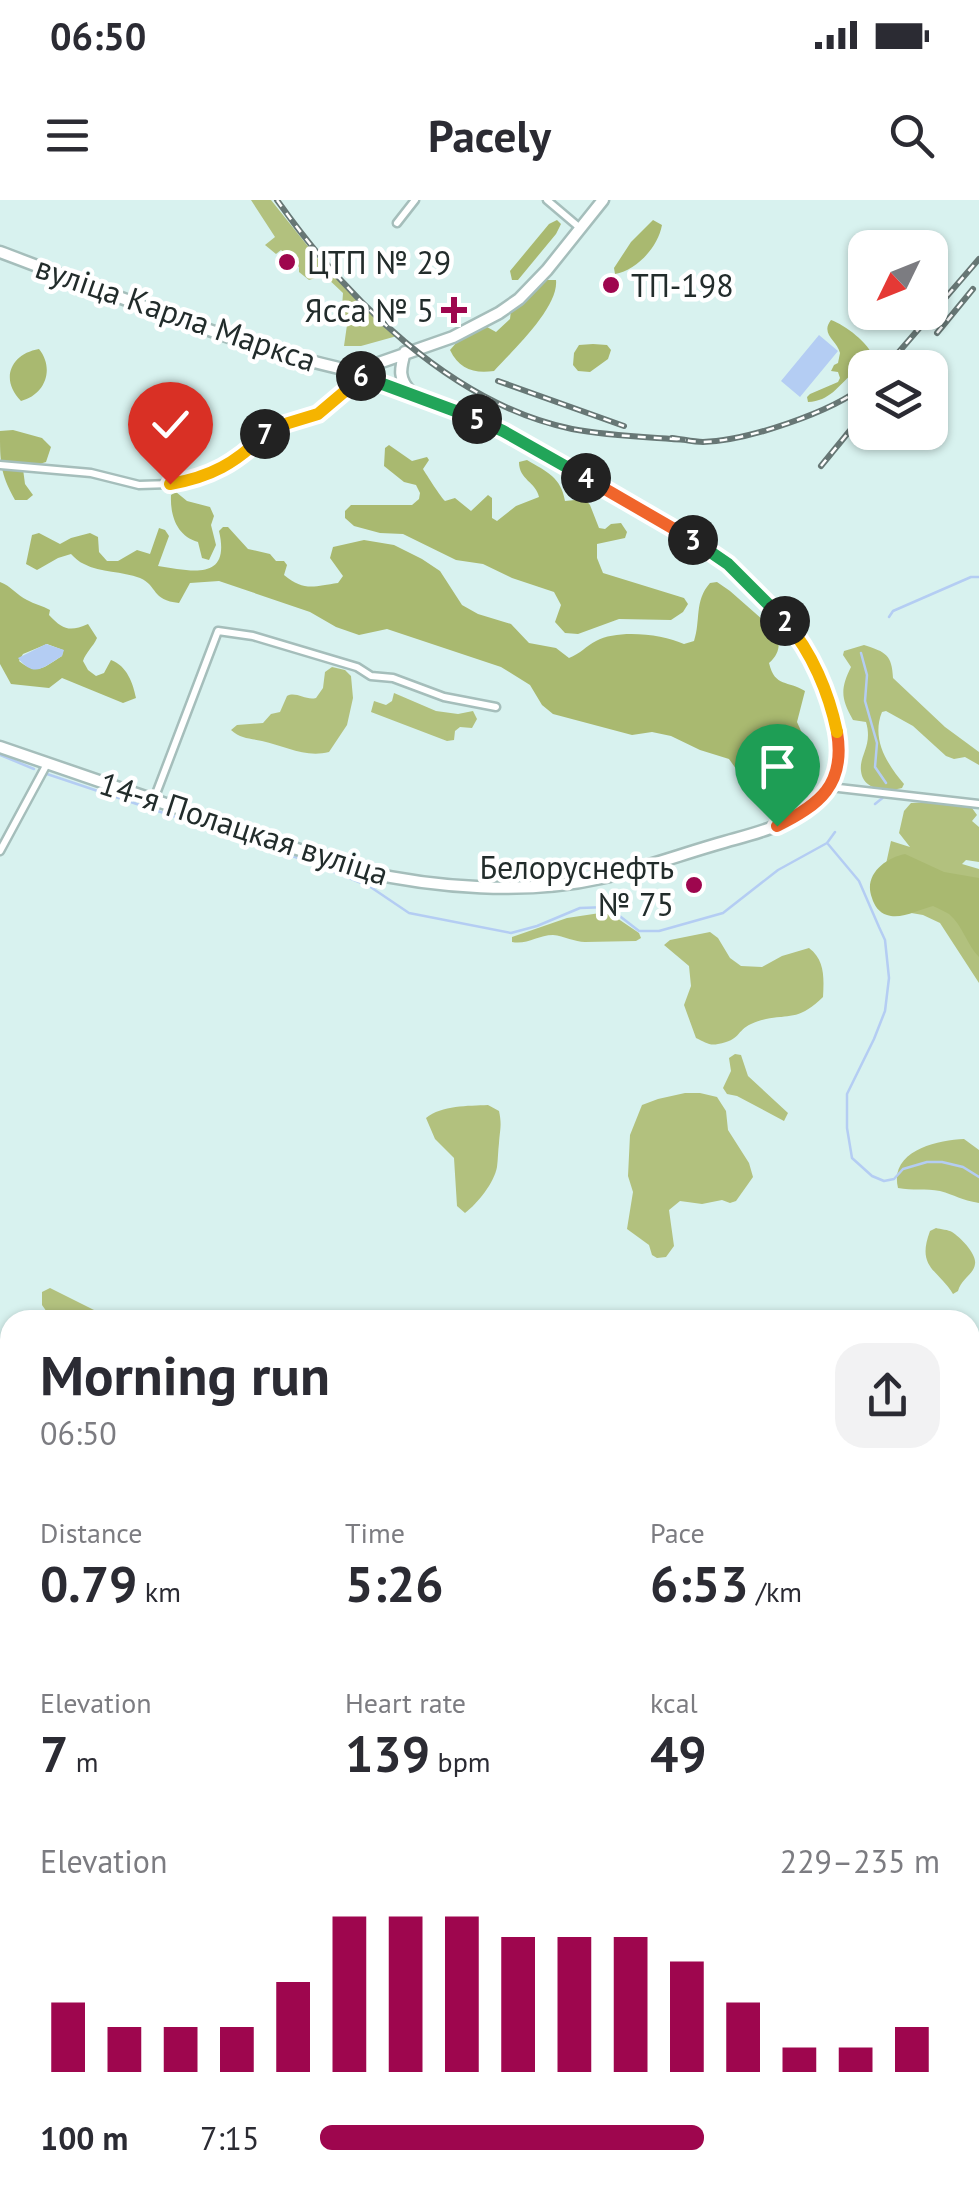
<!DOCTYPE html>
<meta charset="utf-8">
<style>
:root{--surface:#fff;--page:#f2f2f3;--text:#2b2b33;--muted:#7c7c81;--accent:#9e064e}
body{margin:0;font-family:"PT Sans",sans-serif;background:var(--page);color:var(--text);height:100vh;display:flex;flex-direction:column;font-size:38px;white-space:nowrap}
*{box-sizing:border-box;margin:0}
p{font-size:32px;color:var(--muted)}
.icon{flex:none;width:55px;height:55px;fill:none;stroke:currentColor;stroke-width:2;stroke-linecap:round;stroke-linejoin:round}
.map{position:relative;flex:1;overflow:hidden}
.sheet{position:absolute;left:0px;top:1110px;width:980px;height:888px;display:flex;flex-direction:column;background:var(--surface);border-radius:30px 30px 0 0;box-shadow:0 2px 8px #0004}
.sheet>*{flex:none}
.needle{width:65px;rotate:227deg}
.fabs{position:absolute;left:848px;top:30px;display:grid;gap:20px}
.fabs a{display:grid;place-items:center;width:100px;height:100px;border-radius:20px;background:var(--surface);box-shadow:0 2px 8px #0004;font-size:50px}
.pin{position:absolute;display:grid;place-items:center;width:85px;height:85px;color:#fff;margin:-102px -42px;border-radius:50% 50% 50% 0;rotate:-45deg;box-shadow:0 0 10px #0007}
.pin .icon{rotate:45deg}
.km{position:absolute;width:50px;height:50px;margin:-25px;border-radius:50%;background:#222;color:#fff;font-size:28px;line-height:50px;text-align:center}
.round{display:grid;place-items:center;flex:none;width:105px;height:105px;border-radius:30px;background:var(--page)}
.overview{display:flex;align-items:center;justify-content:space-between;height:170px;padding:0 40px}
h1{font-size:55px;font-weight:800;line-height:75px}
.metrics{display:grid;grid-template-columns:repeat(3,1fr);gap:15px;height:170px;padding:10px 40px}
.metrics div{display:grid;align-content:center}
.metrics b{font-size:50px;font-weight:800}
.metrics small{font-size:28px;font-weight:400}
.metrics p{font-size:28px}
.chart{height:280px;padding:20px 40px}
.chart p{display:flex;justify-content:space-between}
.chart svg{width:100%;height:180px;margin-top:10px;stroke:var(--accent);stroke-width:6}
ul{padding:0 40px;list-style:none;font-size:32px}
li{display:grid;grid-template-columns:160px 120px 1fr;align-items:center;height:75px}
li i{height:25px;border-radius:12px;background:var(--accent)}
.status{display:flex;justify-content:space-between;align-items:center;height:70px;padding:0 50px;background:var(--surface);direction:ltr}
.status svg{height:28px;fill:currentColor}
header{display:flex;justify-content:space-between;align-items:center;height:130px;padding:0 40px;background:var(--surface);font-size:45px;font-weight:800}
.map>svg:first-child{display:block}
.green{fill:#b2c17e}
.forest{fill:#a9b970;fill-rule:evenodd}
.water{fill:#b4cdf3}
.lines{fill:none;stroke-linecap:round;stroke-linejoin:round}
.stream{stroke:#b4cdf3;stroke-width:2.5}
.street-casing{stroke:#a5bebb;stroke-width:11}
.secondary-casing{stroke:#a5bebb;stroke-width:15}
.street{stroke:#fff;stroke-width:6}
.secondary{stroke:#fff;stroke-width:10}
.rail-casing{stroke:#677775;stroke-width:6}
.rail{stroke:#fff;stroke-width:2.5;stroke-dasharray:8;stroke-linecap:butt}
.split-1-casing{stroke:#fff;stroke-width:20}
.split-2-casing{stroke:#fff;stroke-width:20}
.split-3-casing{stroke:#fff;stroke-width:20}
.split-4-casing{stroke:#fff;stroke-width:20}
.split-5-casing{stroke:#fff;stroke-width:20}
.split-6-casing{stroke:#fff;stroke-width:20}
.split-7-casing{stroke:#fff;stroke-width:20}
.split-8-casing{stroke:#fff;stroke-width:20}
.split-1{stroke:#f0652b;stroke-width:12}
.split-2{stroke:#f5b400;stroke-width:12}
.split-3{stroke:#22a559;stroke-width:12}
.split-4{stroke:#f0652b;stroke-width:12}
.split-5{stroke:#22a559;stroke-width:12}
.split-6{stroke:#22a559;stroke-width:12}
.split-7{stroke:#f5b400;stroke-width:12}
.split-8{stroke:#f5b400;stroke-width:12}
.poi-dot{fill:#9e064e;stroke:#fff;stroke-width:4}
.labels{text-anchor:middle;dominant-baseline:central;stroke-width:9;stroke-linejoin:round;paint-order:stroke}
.poi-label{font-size:32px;fill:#222c2b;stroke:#fff;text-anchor:start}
.street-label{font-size:32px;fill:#222c2b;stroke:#fff}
</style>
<div class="status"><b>06:50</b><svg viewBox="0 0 49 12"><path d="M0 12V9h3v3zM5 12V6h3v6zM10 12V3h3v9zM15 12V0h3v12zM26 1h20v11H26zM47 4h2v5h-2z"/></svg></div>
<header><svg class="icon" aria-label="menu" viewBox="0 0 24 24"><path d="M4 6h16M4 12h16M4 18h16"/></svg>Pacely<svg class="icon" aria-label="search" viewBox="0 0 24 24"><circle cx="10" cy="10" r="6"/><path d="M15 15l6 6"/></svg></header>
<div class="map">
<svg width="979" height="1997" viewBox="0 0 979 1997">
<rect width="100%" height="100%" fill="#d8f2ef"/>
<path class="green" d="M251,0H271L326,69L397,136L361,146H344L347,125L342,107L343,93L324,75L309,80L299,72V67L281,50L276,54L265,45L275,37Z
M864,445C886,452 892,455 893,478L945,527L979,552V565L965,557L954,559L946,556L913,526L886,511L882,512C871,539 887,564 904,584L902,588C888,592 863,591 861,571C859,555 873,546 866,522L853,520C841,499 840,489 851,467L843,455L844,451Z
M332,467L345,470L351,476L353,498L347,525L329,552C305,558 285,546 262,541C249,538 241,539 231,530L237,525L263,523L271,514L280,512L287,496C296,491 306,501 316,498L323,488L325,472Z
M394,493L436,511L458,514L473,511L477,519L472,528L460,527L455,531L454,540L447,541L371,512L374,501L386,505L392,501Z
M930,602L972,608L977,615L972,621L979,627V662L966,660L962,664L979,669V783L940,723L923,715L888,709L886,664L891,641L910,647L899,633L904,611L911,603Z
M600,713L611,714L639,733L641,738L636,741C619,741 602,742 585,742C575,742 564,736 553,735C538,735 527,745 512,742V737L567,718Z
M710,732L718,738L730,758L741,766L762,767L782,756L809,748C825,760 824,778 823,797C794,826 784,810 751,824C736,831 741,840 718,844C709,846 705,842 696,838L684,805L691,786L689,766L664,745L670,740Z
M735,854L741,855L748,876L788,913L784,921L737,896L727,894L723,888L731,871L729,858Z
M685,893H700L717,897L726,911L728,930L749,963L753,977L736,1001L730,1003L722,1000L702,1004L680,1001L669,1010L674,1046L666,1057L657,1058L652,1055L649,1045L627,1029L633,992L628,976L630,935L642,905L658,899Z
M488,905L499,911C502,925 500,929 499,943C498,951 498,959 497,967C494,983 478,1003 465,1013L457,1006L454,958L435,939L426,918C442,905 468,906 488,905Z
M964,939L979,950V1003C961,1000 955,995 940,991C926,988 912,991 898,988C889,951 937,940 964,939Z
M936,1028C940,1029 949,1030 952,1032C960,1037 977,1054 975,1064C974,1074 961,1079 958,1091L953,1094C938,1069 916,1068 930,1031Z
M50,1088L96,1111V1118L70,1120L63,1111L57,1116L49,1115L42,1105V1092Z
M0,1819L10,1821V1988H400L415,1997H0Z"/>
<path class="forest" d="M557,20L561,24L556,34L518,80H512L510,71L549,24Z
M653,20L662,25C658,47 637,70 615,74L614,68L631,42Z
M546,80H556C559,108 512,151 494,171C474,174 459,169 450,150L457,142L487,127L496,132L510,119L511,110Z
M831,120C845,125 869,143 873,157C866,166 860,168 852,174C838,186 830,201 808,202L807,197L810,194L838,182L840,178L838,172L831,171L834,165L838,163L840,153C837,140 820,134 831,120Z
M593,144L607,145L611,150L608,159L590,172L578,171L573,165L574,153L579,145Z
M39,149C55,169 45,195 21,201C0,180 10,154 39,149Z
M13,230L42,238L51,247L46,262L23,269L25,284L33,295L27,300H15C0,273 0,262 0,231Z
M389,245L412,261L427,257L429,260L423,269C426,274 442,299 445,301L455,298L471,311L488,295L492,298V318L497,321L516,306L539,297C536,282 519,280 519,262L527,260C547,272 561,277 565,301L585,299L590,305L599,328L605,329L611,324L621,323L627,332L625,338L597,344V358L603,373L684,398L688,404L683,412L671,420L619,419L578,434L565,433L555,422L561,405L554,392L512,378L483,364L456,360L403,334L380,333L354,326L345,318V311L351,305H412L419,299L420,293L416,285L404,282L384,266L385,248Z
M176,292L187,301L210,307L214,316L211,325L216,345L209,360L202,358L198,342C177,336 170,316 171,295Z
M223,327H228L248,349L270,354L276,361H284L287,365L284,375C304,392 315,386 338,383L343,376L330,358L333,347L364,340L394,345L422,359L440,371L462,405L478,414L511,424L529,443L556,448L569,458C580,454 586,446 596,441C618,429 662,434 684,444L694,441C701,420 694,401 710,383L717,382L730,391L763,420L776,428C780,443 781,452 769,463C775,488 788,480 805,491L797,522L817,567L815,579L792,601L776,609L762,605L729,559L700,550L671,536L652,532L632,535L553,514L542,505L530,485L501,467L387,429L359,435L336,427L310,412L219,381L190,383L179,403C151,400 158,386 140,378C122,371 101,373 84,364C79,362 75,358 71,354L58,358L37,370L26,364L32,335L39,333L60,344L71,338L90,333L98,337L99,352L107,361H118L137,350L150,354L159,328L165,330L169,336L158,366C191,371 231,382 219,331Z
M0,382C11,386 17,395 27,400C34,404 43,406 50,410L49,415C63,430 70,432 88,424L97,438C93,447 86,452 83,461L88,470L96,476L104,473L111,460C127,466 133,483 136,498L123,503L62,478L49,488L11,484L0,464ZM47,444L63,450L62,456C44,467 38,476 19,461L23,454Z
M905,654L944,672L979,678V757C967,745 963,726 949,714C944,711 939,709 933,706C920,709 901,720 887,715C879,713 874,705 872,698C863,675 885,658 905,654Z"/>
<path class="water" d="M819,135L838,151L800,197L781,181Z
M46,444L64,450L62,456C43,467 35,479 18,458Z"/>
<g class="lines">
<path class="stream" d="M889,417L893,411L971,377H979
M861,453L867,475L865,501L877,543L875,567L886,583
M0,555L34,569
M47,574L307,661L369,686L409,713L511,733L537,726L580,708L608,707L639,731H659L723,713L778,670L827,643L835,632
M875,604L885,596
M828,644L859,681L879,727L885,740L889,778L885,811L874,839L847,894V928L852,958L872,976L884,981L894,979L903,969L927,962H942L963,967L979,977
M0,1846L10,1849
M0,1917L10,1921
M211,1988L240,1997
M73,1997L75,1988
M404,1997L408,1988"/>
<defs>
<path id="street" d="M547,0L580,28
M397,23L415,0
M0,265L91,273L139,285L171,284L192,281L237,261L272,228L318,214L344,191L351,182L352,172
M830,587L979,604
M154,599L218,431L253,436L357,467L371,476L393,478L444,497L496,507
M0,651L47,564
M970,1654L979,1657"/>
<path id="secondary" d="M0,52C80,82 160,114 241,141C275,153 311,161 346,170C368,177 390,187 411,195C428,202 446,206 463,213C504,229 542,253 580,275C678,331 796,388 830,506C834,521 839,536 839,551C837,609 782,626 735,639C690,651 646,668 601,678C526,695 435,688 361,671L0,547
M405,152C400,169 398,179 411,192
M353,172L453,137L499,113L519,99L547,70L603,0"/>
</defs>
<use href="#street" class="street-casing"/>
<use href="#secondary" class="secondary-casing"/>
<use href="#street" class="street"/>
<use href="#secondary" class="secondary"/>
<defs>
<path id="rail" d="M277,0C346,98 451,204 572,229C609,236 648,237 686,240
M937,133L973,89
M885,168L979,59
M498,181L624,226
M672,238C682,239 693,242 703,242C746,241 833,212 865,185
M821,266L865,212"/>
</defs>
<use href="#rail" class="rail-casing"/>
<use href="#rail" class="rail"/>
</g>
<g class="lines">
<defs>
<path id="split-1" d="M777,626C819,605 846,585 837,532"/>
<path id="split-2" d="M785,421C812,452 829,493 837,532"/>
<path id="split-3" d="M693,340L728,364L785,421"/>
<path id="split-4" d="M586,278L693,340"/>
<path id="split-5" d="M477,219L503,231L586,278"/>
<path id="split-6" d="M361,176L477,219"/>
<path id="split-7" d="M265,234L272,228L318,214L344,192L352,182V172L361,176"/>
<path id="split-8" d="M170,284C211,277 236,263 265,234"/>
</defs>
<use href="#split-1" class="split-1-casing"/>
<use href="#split-2" class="split-2-casing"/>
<use href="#split-3" class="split-3-casing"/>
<use href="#split-4" class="split-4-casing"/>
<use href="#split-5" class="split-5-casing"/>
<use href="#split-6" class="split-6-casing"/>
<use href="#split-7" class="split-7-casing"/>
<use href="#split-8" class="split-8-casing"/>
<use href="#split-1" class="split-1"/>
<use href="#split-2" class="split-2"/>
<use href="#split-3" class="split-3"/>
<use href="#split-4" class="split-4"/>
<use href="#split-5" class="split-5"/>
<use href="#split-6" class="split-6"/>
<use href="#split-7" class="split-7"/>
<use href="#split-8" class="split-8"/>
</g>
<g class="poi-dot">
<circle cx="287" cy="62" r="10"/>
<circle cx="611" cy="85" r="10"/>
<path d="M449 95h10v10h10v10h-10v10h-10v-10h-10v-10h10z"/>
<circle cx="694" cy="685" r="10"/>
</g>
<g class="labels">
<g class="poi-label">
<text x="307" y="62">ЦТП № 29</text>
<text x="631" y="85">ТП-198</text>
<text x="434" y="110" text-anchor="end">Ясса № 5</text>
<text x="674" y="667" text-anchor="end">Белоруснефть<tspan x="674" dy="37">№ 75</tspan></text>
</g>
<g class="street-label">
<text transform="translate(176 113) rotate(19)">вуліца Карла Маркса</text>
<text transform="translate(244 628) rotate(18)">14-я Полацкая вуліца</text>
</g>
</g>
</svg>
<div class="fabs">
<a><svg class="needle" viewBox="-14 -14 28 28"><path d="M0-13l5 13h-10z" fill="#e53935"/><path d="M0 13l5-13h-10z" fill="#7c7c81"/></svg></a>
<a><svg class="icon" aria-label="layers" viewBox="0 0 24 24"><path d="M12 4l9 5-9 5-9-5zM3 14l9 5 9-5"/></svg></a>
</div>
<div class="pin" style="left:777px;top:626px;background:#1e9e55"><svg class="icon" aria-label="arrive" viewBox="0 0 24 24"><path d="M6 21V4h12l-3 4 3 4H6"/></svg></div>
<div class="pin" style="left:170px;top:284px;background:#d93025"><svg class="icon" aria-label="check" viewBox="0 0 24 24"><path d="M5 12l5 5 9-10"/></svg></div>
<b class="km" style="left:785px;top:421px">2</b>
<b class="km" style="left:693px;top:340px">3</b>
<b class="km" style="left:586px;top:278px">4</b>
<b class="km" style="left:477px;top:219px">5</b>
<b class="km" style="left:361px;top:176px">6</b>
<b class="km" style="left:265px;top:234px">7</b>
<section class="sheet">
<div class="overview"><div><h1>Morning run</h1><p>06:50</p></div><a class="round"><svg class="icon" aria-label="share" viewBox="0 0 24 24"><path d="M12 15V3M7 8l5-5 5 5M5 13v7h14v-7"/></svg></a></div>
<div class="metrics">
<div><p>Distance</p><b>0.79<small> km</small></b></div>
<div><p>Time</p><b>5:26</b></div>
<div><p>Pace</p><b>6:53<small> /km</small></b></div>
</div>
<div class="metrics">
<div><p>Elevation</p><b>7<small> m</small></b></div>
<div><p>Heart rate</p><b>139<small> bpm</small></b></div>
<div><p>kcal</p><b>49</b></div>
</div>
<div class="chart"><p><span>Elevation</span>229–235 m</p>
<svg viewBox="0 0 160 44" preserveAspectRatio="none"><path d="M5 44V27M15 44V33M25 44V33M35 44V33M45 44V22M55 44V6M65 44V6M75 44V6M85 44V11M95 44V11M105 44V11M115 44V17M125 44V27M135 44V38M145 44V38M155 44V33"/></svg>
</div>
<ul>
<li><b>100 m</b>7:15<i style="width:62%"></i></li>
</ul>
</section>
</div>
